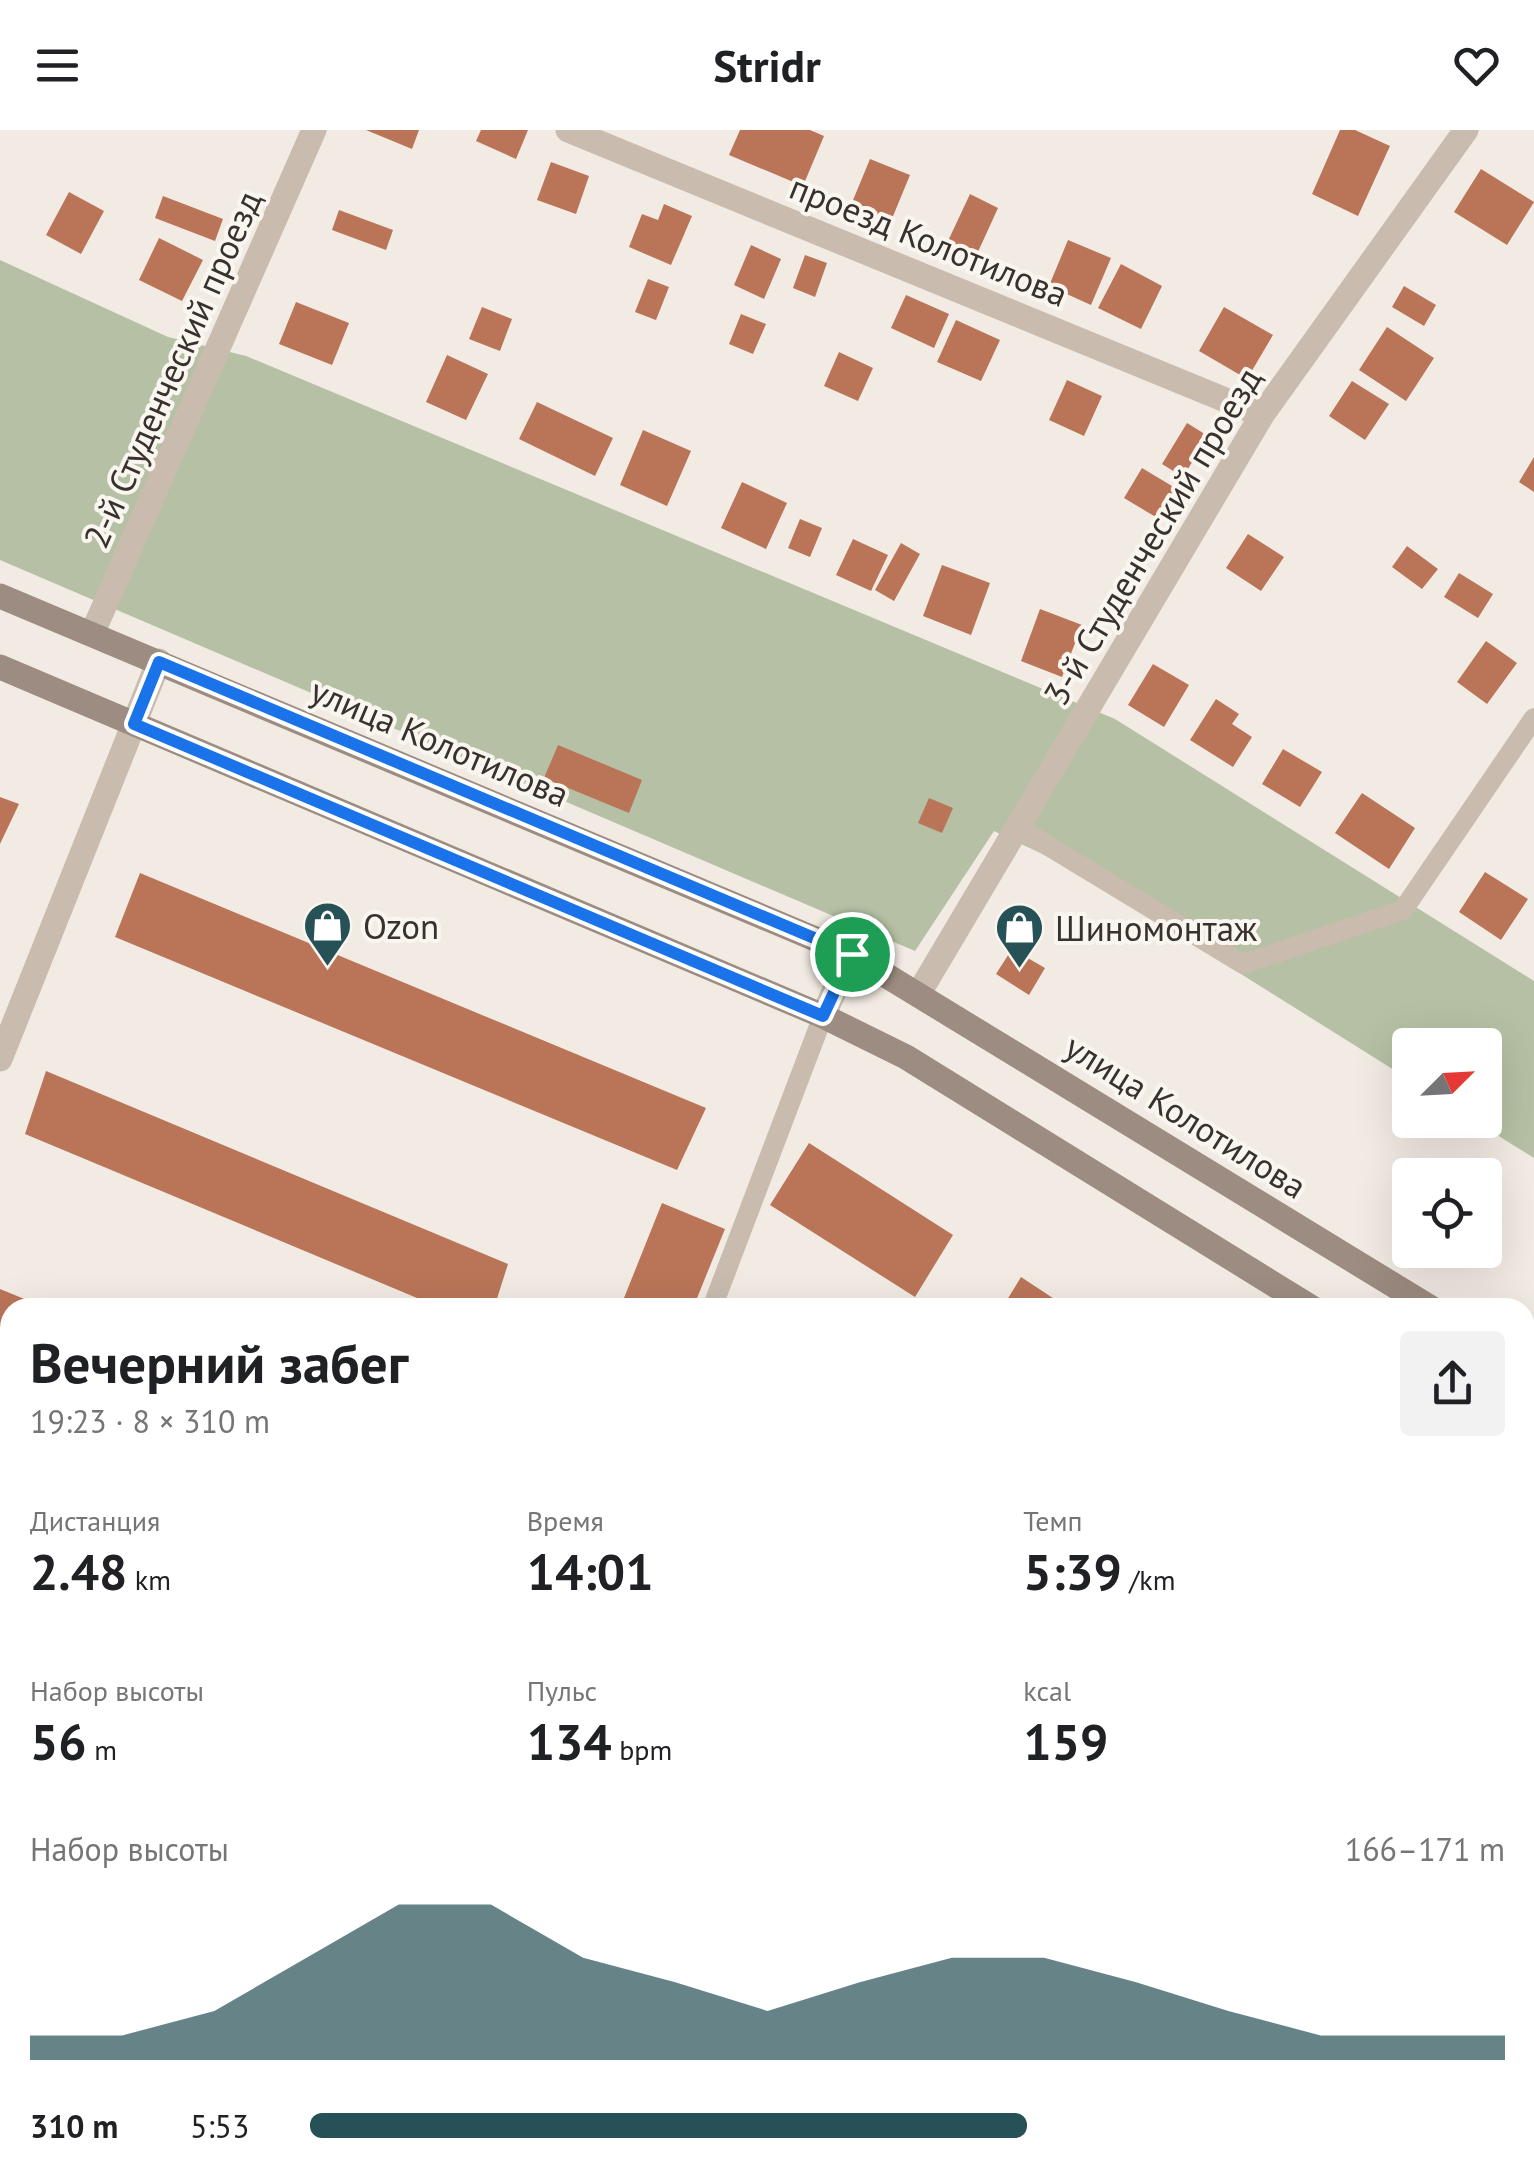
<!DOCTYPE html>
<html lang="ru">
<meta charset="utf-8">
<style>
:root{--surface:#fff;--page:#f2f2f2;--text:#202124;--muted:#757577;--accent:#265157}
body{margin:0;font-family:"PT Sans",sans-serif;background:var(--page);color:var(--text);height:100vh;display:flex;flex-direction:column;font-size:38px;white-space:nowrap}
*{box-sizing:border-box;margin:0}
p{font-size:32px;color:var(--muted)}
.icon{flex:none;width:55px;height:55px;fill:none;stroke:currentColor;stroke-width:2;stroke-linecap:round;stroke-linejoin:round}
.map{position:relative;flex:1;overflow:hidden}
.drawer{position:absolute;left:0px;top:1168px;width:1535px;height:888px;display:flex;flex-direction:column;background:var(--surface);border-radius:30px 30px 0 0;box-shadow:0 10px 40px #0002}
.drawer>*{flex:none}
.needle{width:65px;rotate:66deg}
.buttons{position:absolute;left:1392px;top:898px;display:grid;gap:20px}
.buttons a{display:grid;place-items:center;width:110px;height:110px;border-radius:10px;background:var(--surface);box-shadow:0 10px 40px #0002;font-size:50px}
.pin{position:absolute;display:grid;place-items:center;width:85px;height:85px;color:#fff;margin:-42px;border:5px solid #fff;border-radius:50%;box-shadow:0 2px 10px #0007}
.round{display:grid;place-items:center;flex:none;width:105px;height:105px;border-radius:10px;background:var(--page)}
.headline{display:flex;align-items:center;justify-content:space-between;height:170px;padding:0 30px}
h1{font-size:55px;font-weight:600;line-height:75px}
.figures{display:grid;grid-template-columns:repeat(3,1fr);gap:15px;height:170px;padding:10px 30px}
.figures div{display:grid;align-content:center}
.figures b{font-size:50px;font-weight:600}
.figures small{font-size:28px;font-weight:400}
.figures p{font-size:28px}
.chart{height:280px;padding:20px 30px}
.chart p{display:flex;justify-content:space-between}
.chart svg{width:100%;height:180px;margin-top:10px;fill:var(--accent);opacity:.7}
ul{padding:0 30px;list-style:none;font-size:32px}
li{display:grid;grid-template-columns:160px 120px 1fr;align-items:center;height:75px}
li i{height:25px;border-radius:12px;background:var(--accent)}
header{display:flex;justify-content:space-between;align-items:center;height:130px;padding:0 30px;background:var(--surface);font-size:45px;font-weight:600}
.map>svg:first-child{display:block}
.green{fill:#b5c0a4}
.building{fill:#ba7558}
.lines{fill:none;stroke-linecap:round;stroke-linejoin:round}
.service{stroke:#c9bcaf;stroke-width:20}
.minor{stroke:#c9bcaf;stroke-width:25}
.secondary{stroke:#9d8c81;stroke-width:25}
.route-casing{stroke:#fff;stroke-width:20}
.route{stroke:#1a73e8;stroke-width:12}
.labels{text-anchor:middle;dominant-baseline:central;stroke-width:8;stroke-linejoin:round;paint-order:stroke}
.street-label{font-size:35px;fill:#39312d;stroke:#f9f5ef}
.poi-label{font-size:35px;fill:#39312d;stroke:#f9f5ef;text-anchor:start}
</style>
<header><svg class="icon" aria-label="menu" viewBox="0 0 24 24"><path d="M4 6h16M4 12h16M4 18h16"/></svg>Stridr<svg class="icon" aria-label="heart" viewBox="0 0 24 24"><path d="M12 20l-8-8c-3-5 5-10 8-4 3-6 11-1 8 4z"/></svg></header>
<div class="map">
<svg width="1534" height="2053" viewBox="0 0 1534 2053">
<rect width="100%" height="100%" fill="#f2ebe3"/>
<path class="green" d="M0,130L168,207L246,226L1115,589L1534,851V1028L1473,990H1485V915H1410V950L1072,738L994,701L915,821L0,430Z
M564,2045H692L688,2053H559Z
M723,2045H948L944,2053H718Z"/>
<path class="building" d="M366,0H419L412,19Z
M481,0H528L516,29L476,11Z
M740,0H810L824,6L803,56L729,25Z
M1340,0H1355L1390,16L1358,86L1312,64Z
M870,29L910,45L891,91L851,75Z
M551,32L589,46L576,84L537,70Z
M1481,39L1534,72L1507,115L1454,82Z
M69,62L104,81L81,124L46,105Z
M970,64L998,78L977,124L948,111Z
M163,66L223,89L215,111L155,88Z
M664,74L692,86L671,135L629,117L642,84L658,90Z
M339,80L393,100L386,120L332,100Z
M159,108L203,130L182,171L139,150Z
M1068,110L1111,128L1091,175L1049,156Z
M751,115L781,129L764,169L734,155Z
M805,125L827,133L815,167L793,158Z
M1121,134L1162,156L1141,199L1098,178Z
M648,149L669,157L656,190L635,182Z
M1404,156L1436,175L1424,196L1392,177Z
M906,165L949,184L934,218L891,198Z
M296,172L349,193L332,235L279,214Z
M482,177L512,189L500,221L469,209Z
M1224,177L1273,205L1247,249L1199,221Z
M741,184L766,194L753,224L729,214Z
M956,190L1000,210L981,251L937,232Z
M1387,197L1434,228L1406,271L1359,240Z
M839,222L873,238L858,271L824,256Z
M447,225L488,244L466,290L426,272Z
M1067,250L1102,266L1084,306L1049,290Z
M1352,251L1389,274L1365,310L1329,286Z
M537,272L613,308L595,346L519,309Z
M1187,293L1208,306L1183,347L1162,334Z
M643,300L691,321L667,376L620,355Z
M1534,327V362L1519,352Z
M1142,338L1177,359L1159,389L1124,368Z
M742,352L787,373L766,419L721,398Z
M800,389L822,398L810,427L788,418Z
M1248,404L1284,427L1261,461L1226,438Z
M853,409L888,425L871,461L836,445Z
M901,413L920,424L894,471L875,460Z
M1407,416L1438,439L1422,459L1392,437Z
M942,435L990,453L971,505L923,486Z
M1459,443L1493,464L1478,488L1444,467Z
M1040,479L1082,495L1062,547L1021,531Z
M1486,511L1517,533L1487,574L1457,552Z
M1153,534L1189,555L1164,597L1128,575Z
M1216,569L1239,584L1232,594L1252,607L1233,637L1190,610Z
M558,615L642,650L629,683L544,648Z
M1283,619L1322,642L1300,677L1262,654Z
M1362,663L1415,698L1389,739L1335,703Z
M0,667L19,674L0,714Z
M929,668L953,678L942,703L918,693Z
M1485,742L1528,769L1501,810L1459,782Z
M140,743L706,978L677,1040L115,807Z
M1012,819L1045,838L1029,865L996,844Z
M46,941L508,1134L494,1178H441L25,1004Z
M809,1013L953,1105L915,1167L770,1075Z
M662,1073L725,1099L693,1178H620Z
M1021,1147L1068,1178H1002Z
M0,1159L44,1177L10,1178V1235L0,1231Z
M1525,1736L1534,1741V1803L1525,1798Z
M227,2045H293L294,2053H228Z"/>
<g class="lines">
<path class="service" d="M1017,697L1243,834L1403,780L1534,588
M712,1178L823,886
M0,1712L10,1696"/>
<path class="minor" d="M568,0L1262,285
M92,504L314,0
M919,863L1262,285L1466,0
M823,886L851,824
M0,929L159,531
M0,1282L10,1287
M1369,2045L1382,2053"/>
<path class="secondary" d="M0,466L851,824L1431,1178
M0,537L823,886L906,927L1312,1178
M1525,1235L1534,1241
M1525,1309L1534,1315"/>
</g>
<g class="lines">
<defs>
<path id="route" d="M159,532L852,824L823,886L134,594Z"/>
</defs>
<use href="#route" class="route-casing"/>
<use href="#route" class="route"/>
</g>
<defs>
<symbol id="shop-pin" viewBox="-11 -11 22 30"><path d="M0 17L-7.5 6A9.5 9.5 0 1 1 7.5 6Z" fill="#265157" stroke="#f9f5ef"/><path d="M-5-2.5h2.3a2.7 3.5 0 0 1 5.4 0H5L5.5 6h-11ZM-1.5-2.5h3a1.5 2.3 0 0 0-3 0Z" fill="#fff"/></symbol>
</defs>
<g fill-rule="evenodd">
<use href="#shop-pin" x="300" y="768" width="55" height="75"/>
<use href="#shop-pin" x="992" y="770" width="55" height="75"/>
</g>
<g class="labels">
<g class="street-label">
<text transform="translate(929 110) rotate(22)">проезд Колотилова</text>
<text transform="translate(172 239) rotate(-66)">2-й Студенческий проезд</text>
<text transform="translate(1152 406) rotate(-59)">3-й Студенческий проезд</text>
<text transform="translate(440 612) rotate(23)">улица Колотилова</text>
<text transform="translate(1186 986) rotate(32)">улица Колотилова</text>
</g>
<g class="poi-label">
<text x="363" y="796">Ozon</text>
<text x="1055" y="798">Шиномонтаж</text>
</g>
</g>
</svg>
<div class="buttons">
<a><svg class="needle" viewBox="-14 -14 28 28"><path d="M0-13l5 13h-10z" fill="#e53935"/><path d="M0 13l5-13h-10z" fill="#757577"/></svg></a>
<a><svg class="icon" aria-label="locate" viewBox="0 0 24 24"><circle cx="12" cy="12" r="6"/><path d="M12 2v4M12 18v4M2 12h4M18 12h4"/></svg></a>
</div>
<div class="pin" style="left:852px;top:824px;background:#1e9e55"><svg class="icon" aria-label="arrive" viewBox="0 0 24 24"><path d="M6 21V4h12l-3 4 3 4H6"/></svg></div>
<section class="drawer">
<div class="headline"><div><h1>Вечерний забег</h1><p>19:23 · 8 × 310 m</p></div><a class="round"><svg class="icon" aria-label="share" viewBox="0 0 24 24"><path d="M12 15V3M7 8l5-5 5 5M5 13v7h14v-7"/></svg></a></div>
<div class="figures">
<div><p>Дистанция</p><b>2.48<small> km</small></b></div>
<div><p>Время</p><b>14:01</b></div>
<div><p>Темп</p><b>5:39<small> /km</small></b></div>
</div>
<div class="figures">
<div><p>Набор высоты</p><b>56<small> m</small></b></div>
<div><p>Пульс</p><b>134<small> bpm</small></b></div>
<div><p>kcal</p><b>159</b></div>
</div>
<div class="chart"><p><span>Набор высоты</span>166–171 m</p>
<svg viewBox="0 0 160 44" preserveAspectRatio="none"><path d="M0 44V38L10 38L20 32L30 19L40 6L50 6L60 19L70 25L80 32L90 25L100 19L110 19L120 25L130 32L140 38L150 38L160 38V44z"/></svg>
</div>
<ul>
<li><b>310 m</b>5:53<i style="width:60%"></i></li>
</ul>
</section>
</div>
